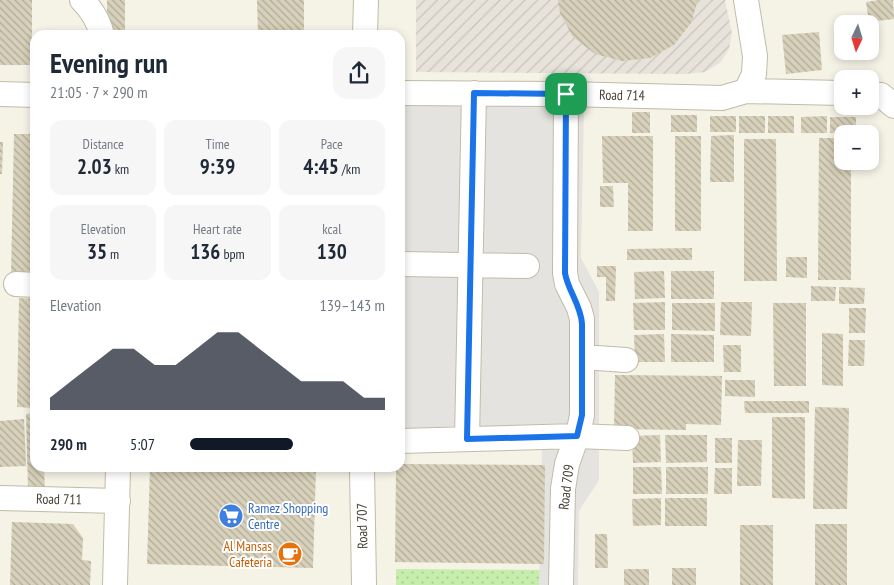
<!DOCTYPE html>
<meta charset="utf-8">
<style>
:root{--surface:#fff;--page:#f6f6f7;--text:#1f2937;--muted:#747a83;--accent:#111827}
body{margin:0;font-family:"PT Sans Narrow",sans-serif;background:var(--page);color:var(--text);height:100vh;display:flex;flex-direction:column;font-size:19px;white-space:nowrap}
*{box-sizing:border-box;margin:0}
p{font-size:16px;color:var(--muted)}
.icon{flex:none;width:28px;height:28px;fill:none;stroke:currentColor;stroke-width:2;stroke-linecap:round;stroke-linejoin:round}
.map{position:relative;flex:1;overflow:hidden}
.sheet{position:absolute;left:30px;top:30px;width:375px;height:442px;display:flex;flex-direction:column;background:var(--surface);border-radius:15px;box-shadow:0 2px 8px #0003}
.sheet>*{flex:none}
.needle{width:32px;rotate:184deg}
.tools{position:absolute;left:834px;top:15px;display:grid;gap:10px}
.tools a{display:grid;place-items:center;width:45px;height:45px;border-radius:10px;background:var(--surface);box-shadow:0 2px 8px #0003;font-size:25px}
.pin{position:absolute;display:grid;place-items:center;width:42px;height:42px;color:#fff;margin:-21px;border-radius:10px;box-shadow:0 2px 8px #0006}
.round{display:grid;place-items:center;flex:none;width:52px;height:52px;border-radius:15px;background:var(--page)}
.summary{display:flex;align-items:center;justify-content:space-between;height:85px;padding:0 20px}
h1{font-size:28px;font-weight:700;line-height:38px}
.metrics{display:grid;grid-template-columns:repeat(3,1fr);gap:8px;height:85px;padding:5px 20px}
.metrics div{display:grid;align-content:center;border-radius:12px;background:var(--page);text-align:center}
.metrics b{font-size:21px;font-weight:700}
.metrics small{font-size:14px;font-weight:400}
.metrics p{font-size:14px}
.chart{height:140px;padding:10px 20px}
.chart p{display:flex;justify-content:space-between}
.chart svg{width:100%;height:90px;margin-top:5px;fill:var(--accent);opacity:.7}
ul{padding:0 20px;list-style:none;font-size:16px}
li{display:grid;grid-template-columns:80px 60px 1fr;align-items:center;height:38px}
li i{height:12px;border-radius:6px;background:var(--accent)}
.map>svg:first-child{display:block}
.industrial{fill:url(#industrial-furrows)}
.park{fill:url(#park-dots)}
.parking{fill:#e5e3df}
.building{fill:url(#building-back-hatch)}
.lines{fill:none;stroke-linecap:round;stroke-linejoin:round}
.minor-casing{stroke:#c1bca8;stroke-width:26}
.minor{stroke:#fff;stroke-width:24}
.route-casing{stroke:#fff;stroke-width:10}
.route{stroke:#1a73e8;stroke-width:6}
.labels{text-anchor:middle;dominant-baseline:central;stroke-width:4;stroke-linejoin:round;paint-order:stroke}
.street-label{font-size:14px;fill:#484335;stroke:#fff}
.shop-label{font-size:14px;fill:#366cbe;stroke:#fff;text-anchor:start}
.food-label{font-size:14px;fill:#c56008;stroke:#fff;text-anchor:end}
</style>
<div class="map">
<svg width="894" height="585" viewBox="0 0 894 585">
<defs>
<pattern id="industrial-furrows" width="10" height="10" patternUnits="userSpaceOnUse" patternTransform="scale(1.25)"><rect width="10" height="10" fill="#e7e3db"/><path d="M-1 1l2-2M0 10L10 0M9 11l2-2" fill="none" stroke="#c8c4bd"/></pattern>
<pattern id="park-dots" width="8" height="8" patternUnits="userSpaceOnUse" patternTransform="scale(1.25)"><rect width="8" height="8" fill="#c6edab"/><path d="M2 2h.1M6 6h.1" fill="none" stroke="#accc94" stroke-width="1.8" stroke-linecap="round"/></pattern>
<pattern id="building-back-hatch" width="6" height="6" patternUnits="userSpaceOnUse" patternTransform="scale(1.25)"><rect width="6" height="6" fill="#d7d0ba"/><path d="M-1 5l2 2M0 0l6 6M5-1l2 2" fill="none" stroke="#b0aa98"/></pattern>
</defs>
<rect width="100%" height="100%" fill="#f5f2e6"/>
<path class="industrial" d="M416,0H725L732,33L729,49L721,62L705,72L686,74L416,72Z"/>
<path class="park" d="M396,569L544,570V585H396Z"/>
<path class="parking" d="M400,102L584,104L581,258L599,292V480L579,511L578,585H539L542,449L400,447Z"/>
<path class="building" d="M0,0H32V65H0Z
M107,0H125V35H107Z
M257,0H304V35H258Z
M558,0H698L691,23L674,45L650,58L622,61L595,54L573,37L560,13Z
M879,0H893L894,19L869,22L866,2Z
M819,32L822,70L786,74L782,35Z
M160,33H219V35H160Z
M632,112H650V133H632Z
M671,115H697V132H671Z
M710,116H736V132H710Z
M739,116H765V133H739Z
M768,116H794V133H768Z
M827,116V133H801V117Z
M830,117H856V133H830Z
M14,134H35V276L11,275Z
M734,135V182H710L711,136Z
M602,136H653V231H628V183H603Z
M675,136H701V231H675Z
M819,138H842V161H851V280H818Z
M744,139H776L777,281H744Z
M0,142H3L2,174H0Z
M600,186H613L614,207H600Z
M692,248V260H627V249Z
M786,257H807V278L786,277Z
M597,266H616L615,301H606V277H597Z
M664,271L665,298L635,299L634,272Z
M671,271H714V299H671Z
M811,286L836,287L835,301H811Z
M839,287L865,288L864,304H839Z
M19,298L35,299V408L17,407Z
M665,302V330H634L633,303Z
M721,302H752L751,336L720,335Z
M672,303H715V331L672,330Z
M773,303H806V386H774Z
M849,308H866L865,333H849Z
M822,333L843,334V386L822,385Z
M664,334L665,362H635L634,335Z
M671,334L714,335V362H671Z
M849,340H865L864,366H848Z
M723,345H741V372H724Z
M615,375L722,376L721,425L686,424V430L614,429Z
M725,380H755V397L725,396Z
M744,401H809V413H745Z
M815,407L849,408L847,509H813Z
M35,413V468H44L45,489H28L26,414Z
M772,417H805V499L772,498Z
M24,419L26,466L0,467V421Z
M660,435L661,462L633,463L632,436Z
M665,435H707V462L666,463Z
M715,438H732V463H715Z
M738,440H762L761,486H737Z
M400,464L545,465L544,564L395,562L396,468H400Z
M633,467H661L662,494H633Z
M666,467H708V494H666Z
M150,468H316L313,568L147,564Z
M715,468H732V494H714Z
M661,498V525L633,526L632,499Z
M665,498H707V526H665Z
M12,522L73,524L83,538L82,560L91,561L90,585H10Z
M815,524H847V585H815Z
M740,525H773V585H740Z
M595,534H607L608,568H595Z
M672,568H696V585H672Z
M624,569H649V585H624Z"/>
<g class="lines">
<defs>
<path id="minor" d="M82,0C92,10 99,22 102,35
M746,0L755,56L754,74L746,91
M365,35L366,0
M400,93L566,94L722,98L746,91L842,93
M0,94L35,95
M870,94L881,95L894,106
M400,264L527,266
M16,284L35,285
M582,357L626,360
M467,439L474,93
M400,441L577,436L627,438
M362,468L364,585
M0,498L118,501
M115,585L118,468
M561,585L563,489L567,464L579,430L582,415V319L579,308L567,284L565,273L566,94"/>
</defs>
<use href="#minor" class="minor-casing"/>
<use href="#minor" class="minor"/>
</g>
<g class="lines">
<defs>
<path id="route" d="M474,93L566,94L565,273C568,291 581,305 582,324V415L577,436L467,439Z"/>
</defs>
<use href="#route" class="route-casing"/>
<use href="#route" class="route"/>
</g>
<defs>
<symbol id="supermarket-disc" viewBox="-11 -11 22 22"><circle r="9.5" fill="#3f7fe0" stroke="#fff"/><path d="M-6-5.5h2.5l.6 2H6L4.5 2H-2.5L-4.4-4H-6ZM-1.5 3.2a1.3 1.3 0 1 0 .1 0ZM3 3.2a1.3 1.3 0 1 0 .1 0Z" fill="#fff"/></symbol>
<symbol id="cafe-disc" viewBox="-11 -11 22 22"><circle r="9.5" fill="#e8710a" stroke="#fff"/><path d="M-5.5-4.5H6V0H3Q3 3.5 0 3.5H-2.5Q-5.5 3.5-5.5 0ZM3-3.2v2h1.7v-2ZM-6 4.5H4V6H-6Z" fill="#fff"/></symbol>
</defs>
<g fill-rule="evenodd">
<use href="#supermarket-disc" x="217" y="502" width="28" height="28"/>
<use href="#cafe-disc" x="276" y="540" width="28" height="28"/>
</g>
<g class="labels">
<g class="street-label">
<text transform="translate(622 95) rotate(1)">Road 714</text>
<text transform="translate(566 487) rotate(-83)">Road 709</text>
<text transform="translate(59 499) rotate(1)">Road 711</text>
<text transform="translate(362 526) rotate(-91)">Road 707</text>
</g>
<g class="shop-label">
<text x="248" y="508">Ramez Shopping<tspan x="248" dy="16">Centre</tspan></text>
</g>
<g class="food-label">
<text x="272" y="546">Al Mansas<tspan x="272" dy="16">Cafeteria</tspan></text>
</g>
</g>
</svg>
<div class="tools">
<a><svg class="needle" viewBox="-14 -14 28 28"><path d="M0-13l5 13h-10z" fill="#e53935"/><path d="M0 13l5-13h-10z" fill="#747a83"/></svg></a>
<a>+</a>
<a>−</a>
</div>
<div class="pin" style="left:566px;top:94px;background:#1e9e55"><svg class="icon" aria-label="arrive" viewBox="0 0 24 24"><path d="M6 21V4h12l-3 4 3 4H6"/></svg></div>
<section class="sheet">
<div class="summary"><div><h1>Evening run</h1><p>21:05 · 7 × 290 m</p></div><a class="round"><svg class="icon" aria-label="share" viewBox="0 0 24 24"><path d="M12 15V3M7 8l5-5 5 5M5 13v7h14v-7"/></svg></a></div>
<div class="metrics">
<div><p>Distance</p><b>2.03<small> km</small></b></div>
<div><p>Time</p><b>9:39</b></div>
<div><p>Pace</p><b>4:45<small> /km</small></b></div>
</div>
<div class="metrics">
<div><p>Elevation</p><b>35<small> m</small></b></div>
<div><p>Heart rate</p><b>136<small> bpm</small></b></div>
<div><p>kcal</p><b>130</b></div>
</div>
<div class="chart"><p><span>Elevation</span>139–143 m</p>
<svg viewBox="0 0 160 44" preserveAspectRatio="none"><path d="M0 44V38L10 30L20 22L30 14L40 14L50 22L60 22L70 14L80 6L90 6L100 14L110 22L120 30L130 30L140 30L150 38L160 38V44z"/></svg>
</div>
<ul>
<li><b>290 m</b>5:07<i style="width:53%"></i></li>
</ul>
</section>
</div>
